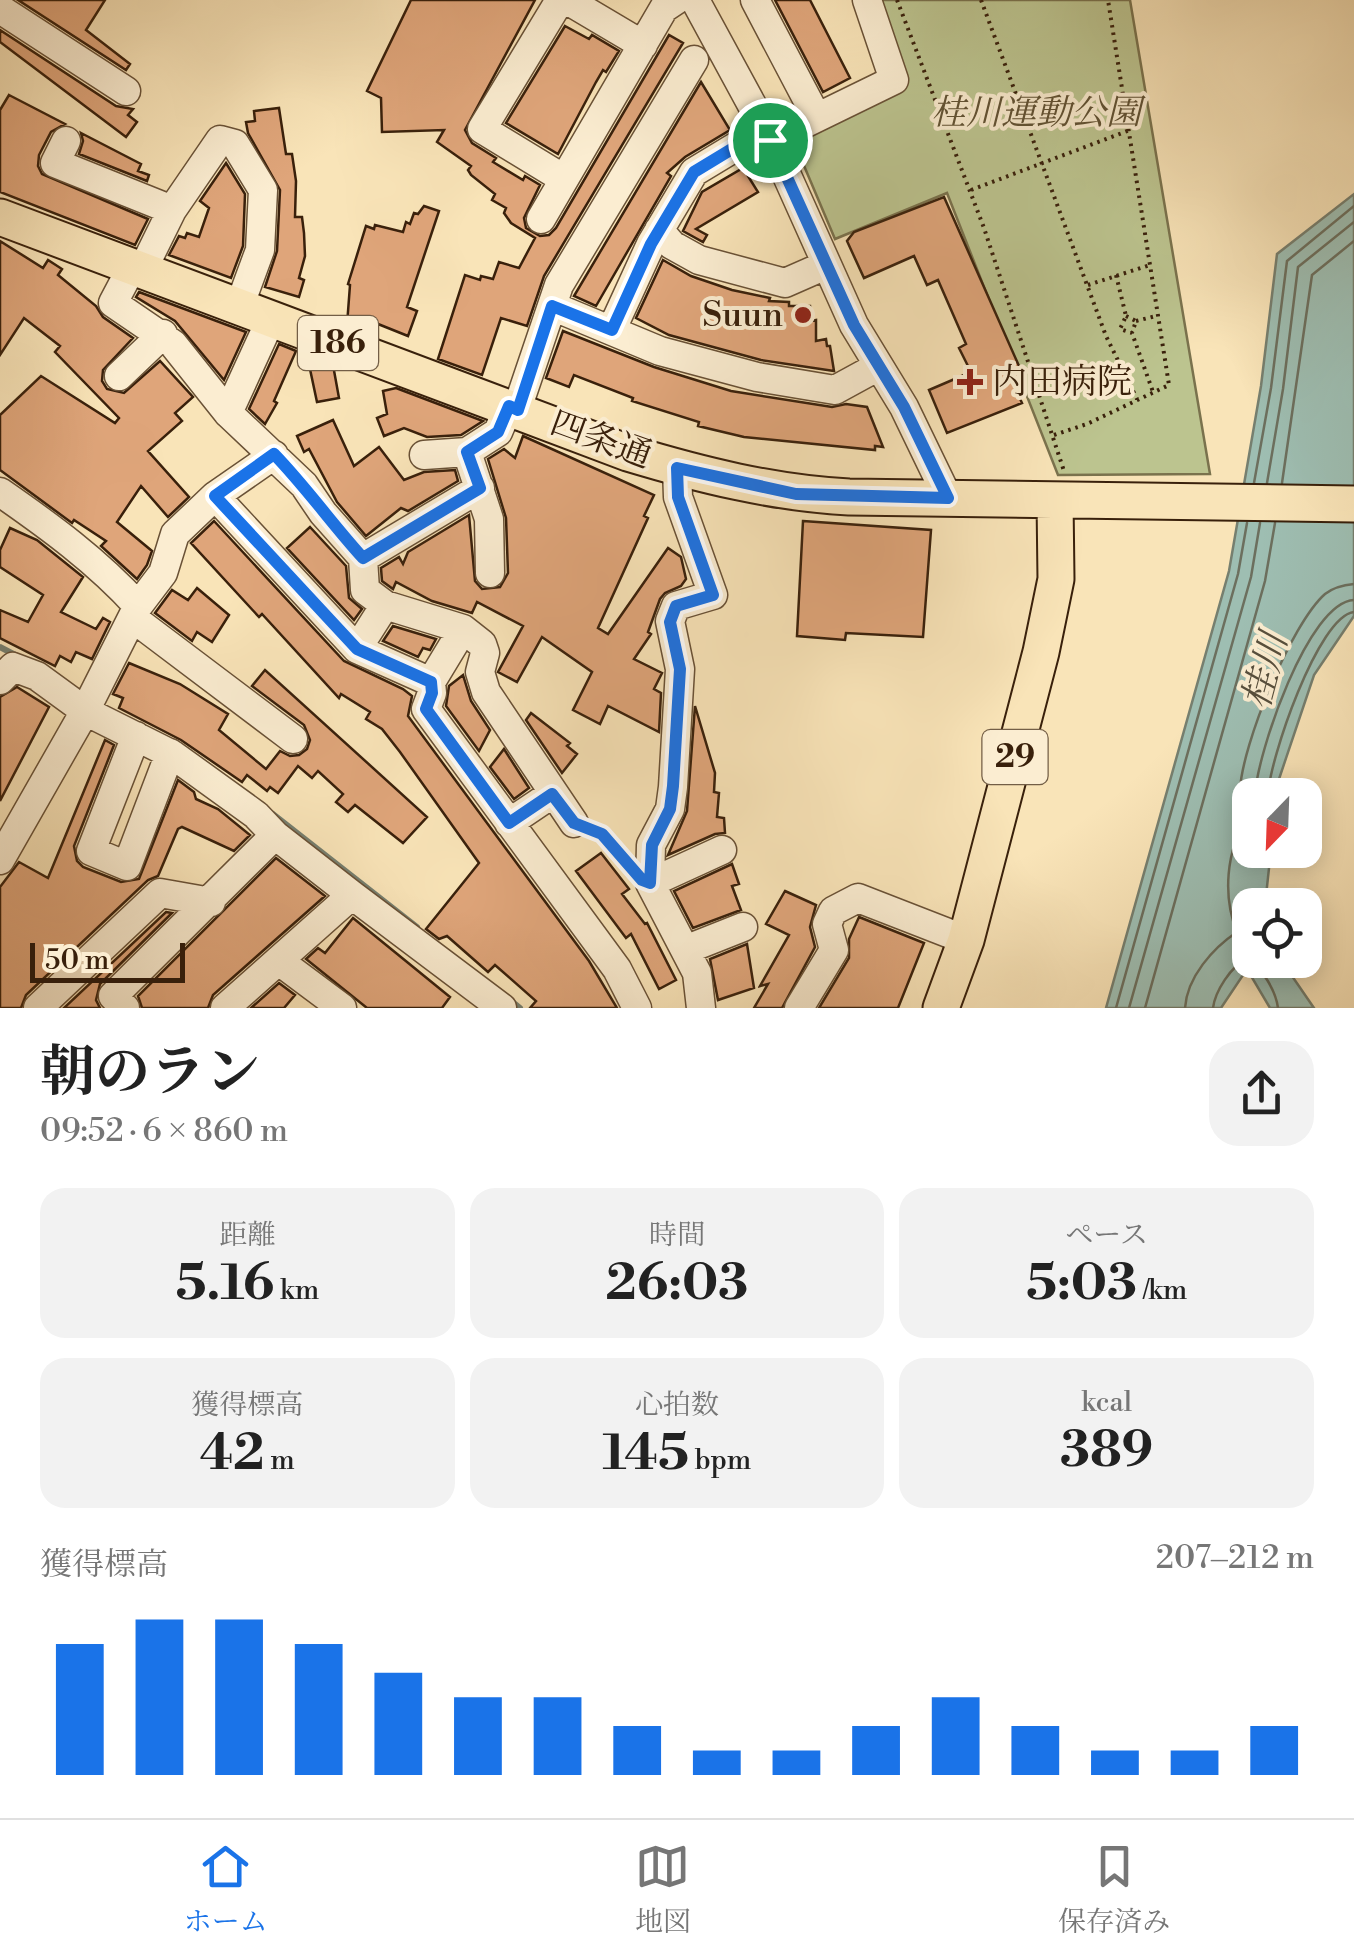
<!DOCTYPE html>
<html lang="ja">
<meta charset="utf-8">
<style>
:root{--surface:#fff;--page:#f2f2f2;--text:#222;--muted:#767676;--line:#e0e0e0;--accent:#1a73e8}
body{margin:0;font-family:"Libre Bodoni","Noto Serif JP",serif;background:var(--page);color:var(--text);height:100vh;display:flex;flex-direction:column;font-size:38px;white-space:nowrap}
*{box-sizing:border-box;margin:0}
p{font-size:32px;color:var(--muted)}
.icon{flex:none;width:55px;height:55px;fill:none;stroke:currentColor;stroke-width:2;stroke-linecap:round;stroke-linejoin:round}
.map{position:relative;height:1008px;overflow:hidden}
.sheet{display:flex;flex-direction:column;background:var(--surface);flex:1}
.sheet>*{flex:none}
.needle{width:65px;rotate:203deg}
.controls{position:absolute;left:1232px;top:778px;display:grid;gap:20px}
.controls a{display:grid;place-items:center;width:90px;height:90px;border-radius:20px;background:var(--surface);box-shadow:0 5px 25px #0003;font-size:50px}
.scale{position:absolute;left:30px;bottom:25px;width:155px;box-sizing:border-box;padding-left:10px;border:5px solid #39200b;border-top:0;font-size:28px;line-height:35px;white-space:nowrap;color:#39200b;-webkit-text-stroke:8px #fbedd1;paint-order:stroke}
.pin{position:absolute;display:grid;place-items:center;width:85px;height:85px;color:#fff;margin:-42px;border:5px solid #fff;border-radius:50%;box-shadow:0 2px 10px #0007}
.round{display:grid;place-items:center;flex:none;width:105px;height:105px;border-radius:30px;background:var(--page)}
.overview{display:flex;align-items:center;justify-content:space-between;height:170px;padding:0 40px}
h1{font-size:55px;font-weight:700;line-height:75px}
.stats{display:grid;grid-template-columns:repeat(3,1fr);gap:15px;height:170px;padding:10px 40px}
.stats div{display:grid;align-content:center;border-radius:25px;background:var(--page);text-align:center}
.stats b{font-size:50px;font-weight:700}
.stats small{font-size:28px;font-weight:400}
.stats p{font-size:28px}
.chart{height:280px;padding:20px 40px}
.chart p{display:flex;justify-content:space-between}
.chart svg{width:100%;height:180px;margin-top:10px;stroke:var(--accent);stroke-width:6}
.dock{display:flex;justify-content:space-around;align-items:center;height:140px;border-top:2px solid var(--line);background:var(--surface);font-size:28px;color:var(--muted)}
.dock a{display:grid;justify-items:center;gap:5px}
.dock .active{color:var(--accent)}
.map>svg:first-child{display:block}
.green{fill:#bcc48f;stroke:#7a724d;stroke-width:2.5}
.water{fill:#9ebeb2;stroke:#767f6f;stroke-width:2.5}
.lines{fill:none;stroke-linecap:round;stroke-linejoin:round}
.shore{stroke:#6c6f5e;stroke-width:2.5}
.stream{stroke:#767f6f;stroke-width:6}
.building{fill:#dfa57a;stroke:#39200b;stroke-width:2.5}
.minor-casing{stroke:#695136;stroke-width:31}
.major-casing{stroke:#39200b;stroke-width:39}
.path{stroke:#39200b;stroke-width:4;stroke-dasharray:2.5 5;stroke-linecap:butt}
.minor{stroke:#fbedd1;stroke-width:28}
.major{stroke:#f9e4b8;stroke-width:35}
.route-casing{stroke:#fff;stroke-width:20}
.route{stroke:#1a73e8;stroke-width:12}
.poi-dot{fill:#8f2418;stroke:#fbedd1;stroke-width:4}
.labels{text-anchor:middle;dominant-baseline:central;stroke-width:8;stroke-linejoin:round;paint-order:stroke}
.shield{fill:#fbedd1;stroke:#735e46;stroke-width:2.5}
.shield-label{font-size:32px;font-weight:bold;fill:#39200b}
.park-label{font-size:35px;font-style:italic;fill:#605133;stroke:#fbedd1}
.poi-label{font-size:35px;fill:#39200b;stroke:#fbedd1;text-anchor:end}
.street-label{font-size:35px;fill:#39200b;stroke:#fbedd1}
.water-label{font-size:38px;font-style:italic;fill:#574f3d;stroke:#fbedd1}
</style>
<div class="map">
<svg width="1354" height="1008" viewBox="0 0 1354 1008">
<rect width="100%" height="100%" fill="#f9e4b8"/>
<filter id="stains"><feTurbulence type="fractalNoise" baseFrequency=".002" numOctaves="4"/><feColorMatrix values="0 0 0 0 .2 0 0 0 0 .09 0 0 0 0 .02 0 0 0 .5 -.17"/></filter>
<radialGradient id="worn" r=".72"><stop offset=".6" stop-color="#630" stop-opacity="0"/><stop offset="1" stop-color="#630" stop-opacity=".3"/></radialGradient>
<path class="green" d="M872,0H1130L1210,474L1058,475L947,193L835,239L794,142L905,86Z"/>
<path class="water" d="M1354,194V616L1314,675L1279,779L1277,795H1250V850H1271L1265,905H1250V960H1281L1314,1008H1270L1247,969L1221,1008H1106L1229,571L1261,386L1277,254Z"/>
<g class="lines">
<path class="shore" d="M1254,483L1271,388L1287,261L1354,206
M1267,483L1283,389L1298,267L1354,222
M1282,483L1312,275L1354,241
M1255,795C1257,754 1308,602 1354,600
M1268,795C1269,761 1318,616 1354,612
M1116,1008L1238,574L1247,523
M1129,1008L1251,577L1260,523
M1145,1008L1265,581L1275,523
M1185,1008C1187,977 1213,948 1237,932C1223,898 1225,850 1248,819C1244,810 1240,801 1240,790C1242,745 1291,624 1325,594C1334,587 1343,585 1354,584
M1213,1008C1215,992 1231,965 1247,960C1262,966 1276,992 1278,1008"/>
<path class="stream" d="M0,647L21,658
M273,814L417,927
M509,999L520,1008"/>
</g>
<path class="building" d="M18,0H105L86,30L130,64L126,70Z
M411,0H535L465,130L472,143L496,158L493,162L523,180L525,176L540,185L524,218L526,228L540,236L549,235L556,228L669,35L683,43L544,276L527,326L501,318L482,375L438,359L465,275L480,280L481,276L493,279L499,262L519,268L535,238L511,223L504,213L506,208L492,200L495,194L471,175L468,170L471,166L437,142L444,130L382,132L381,98L367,91Z
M775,0H810L850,78L823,92Z
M565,26L589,39L592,35L619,51L606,72L603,70L596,82L558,154L506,123Z
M0,30L116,106L133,109L128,115L137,122L126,137L0,42Z
M701,82L730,130L685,157L667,173L671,176L596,306L574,296Z
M9,95L65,124L51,132L39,155L38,166L42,174L148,219L135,245L0,192V110Z
M279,108L286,154H292L296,181L295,217H302L304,233L305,256L299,278L304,280L299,297L265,287L277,251L280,190L248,133L246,122L255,121L254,111Z
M81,133L141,164L138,171L149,175L147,181L79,154L83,141Z
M226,163L245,194L243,246L231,278L169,255L179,236L185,238L187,233L199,237L209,208L200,201Z
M743,168L758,192L696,229L707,235L703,242L683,231L702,192Z
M944,197L1023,375L1015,379L1020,390L1017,392L1022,403L947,433L929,390L971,372L959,348L966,344L938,280L927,285L914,256L864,278L847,241L854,232Z
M424,206L439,211L407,307L417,311L408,336L378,324L374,335L347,325L350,285L348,284L366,226L374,229L375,225L403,232L406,222L410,224L414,213L418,214Z
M0,241L43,268L48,260L62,269L58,275L96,306L103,317L133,338L103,370L102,381L107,389L124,393L160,361L193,397L175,413L182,421L148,451L189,497L168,517L141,486L117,522L152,551L147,565L137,579L101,546L106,541L74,520L72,523L0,470V415L41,376L115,423L119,418L55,352L60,346L24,318L0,355Z
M663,260L691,276L732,290L770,298L769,301L789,302V306H810L811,321L816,320V341L826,339L827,346H830L834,371L761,360L669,335L636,318Z
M139,292L246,332L224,380L175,321L136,297Z
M563,331L654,367L731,391L832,407L846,404L867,407L883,447L875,446V450L744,437L698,426L699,422L632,401L633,398L574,375L569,387L546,378Z
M279,344L296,351L274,401L277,403L265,424L249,409Z
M307,355L333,365L339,398L317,402Z
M396,388L483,421L461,435L427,437L404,428L384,436L377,418L387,414L383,391Z
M333,420L354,466L379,447L404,480L424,472L455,470L458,481L408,511L401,508L366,536L337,502L309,449L304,452L297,436Z
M523,436L654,495L644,516L648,518L598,628L608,634L668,548L681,557L686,579L681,586L665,593L660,599L648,632L651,634L634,659L662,673L654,689L661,693L659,732L608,706L600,724L573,710L592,672L542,637L517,682L498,672L523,626L477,602L472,613L432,601L396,582L393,589L382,581L381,568L399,557L403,564L408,552L469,515L475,581L482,589L500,587L508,573L506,518L488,459L504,449L515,458Z
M214,521L344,661L403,689L412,696L408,716L589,961L617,1008H530L536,1001L495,965L488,972L447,936L439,939L426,929L479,863L400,752L382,729L366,719L370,712L341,694L339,698L262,614L259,617L191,543Z
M803,521L931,530L923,637L846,633L845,640L797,636Z
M310,527L346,566L349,598L362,609L354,620L287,548Z
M10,528L37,540L83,577L61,612L96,629L103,618L110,622L92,659L76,652L71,662L60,656L55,666L0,638V610L28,622L43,595L0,567V550Z
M197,588L229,615L212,642L197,632L192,641L155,613L172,590L188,600Z
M393,626L436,639L430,650L423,648L418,657L383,641Z
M129,663L180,684L228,714L219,730L266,769L280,751L290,756L299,755L307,749L310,740L304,725L252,686L265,670L427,817L403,843L355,805L348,812L336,802L343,794L318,771L312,778L298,766L278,793L270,787L267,791L247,775L242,782L181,740L119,708L123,698L113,694Z
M463,675L471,701L490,730L479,751L446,706L449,686Z
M17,687L49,707L0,801V697Z
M695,706L715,773L714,792L719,793L717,817L724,818L725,833L715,834L668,855L687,811Z
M531,713L570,743L567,746L577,754L562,773L526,720Z
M105,740L114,745L74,846L77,861L83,867L121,882L139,879L178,780L194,792L196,799L218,809L250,835L234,851L182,827L178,829L158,876L148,880L26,995L21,1008H0V887L19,862L48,878Z
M504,749L529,788L514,799L490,767Z
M601,853L629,889L622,894L645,924L647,923L676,980L659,989L631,934L626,938L576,871Z
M276,858L325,896L213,995L208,1008H142L138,996Z
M732,864L739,884L732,886L741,910L693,928L674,891Z
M785,891L816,905L810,927L815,947L782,1008H754L768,984L760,986L789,935L766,924Z
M166,912L172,913L100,984L96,1000L100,1008H64Z
M859,917L924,943L898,1008H819L849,958V939Z
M353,918L450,997L442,1008H367L306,959L318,948L325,953Z
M747,944L754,988L718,1000L710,959Z
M279,983L295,995L284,1008H251Z"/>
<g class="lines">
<defs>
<path id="minor" d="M560,0L482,129L564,179
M567,0L643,45
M695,0L771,140L854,325L904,407L948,498
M755,0L816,116
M0,9L126,91
M771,140L894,80L867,0
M66,141L55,163L172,210
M541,219L664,8L676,0
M659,230L672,245L699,260L785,283L826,265
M133,265L113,303L173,344L228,413L304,485L323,513L363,558L365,590L385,605L463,629L482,644L485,653L480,672L486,692L574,823
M143,269L172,210L220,140L235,144L263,190L260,250L239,307
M552,306L660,351L757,377L835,390L879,366
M612,329L651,244L694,172L765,129
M119,376L163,334
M517,409L559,285L694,60
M228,413L271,319
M424,455L467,452
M677,468L678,497L713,595L676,606L670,621L680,669L673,787L670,809L651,845L650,883L697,973L701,1008
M0,492C49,526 97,561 138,606
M215,496L357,649L431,682
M363,558L480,488
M490,573L489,519L467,452L498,432L509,406
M134,619L293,739
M463,629L431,682L432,693L426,709L617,969L637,1008
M357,649L385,605
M0,680L13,667L37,676L85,711L138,606L163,573L175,534L215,496L274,455
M136,736L91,851L127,866L170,753
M509,823L552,794
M0,860L85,711L173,755L256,815L275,835L352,895L502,1008
M650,883L722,850
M685,950L743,927
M279,961L342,1008
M38,1008L160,893L211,902
M125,1008L113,996L275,835
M225,1008L352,895
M799,1008L834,950L827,924L833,911L858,898L966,940"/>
<path id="major" d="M0,217L628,453C701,475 773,493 849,497L1354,504
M941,1008L966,940L1041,652L1056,579L1055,500"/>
</defs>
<use href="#minor" class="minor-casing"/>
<use href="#major" class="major-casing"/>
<path class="path" d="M897,0L984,228L1064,471
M981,0L1106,336L1137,399
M971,190L1130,130
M1116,275L1126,316L1120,329L1132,333L1153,392
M1088,285L1150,265
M1126,316L1136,321L1132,333
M1136,321L1156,316
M1054,435L1087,424L1169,385L1108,0
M597,832L625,860"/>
<use href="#minor" class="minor"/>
<use href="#major" class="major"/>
</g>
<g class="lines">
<defs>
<path id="route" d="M765,129L854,325L904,407L948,498L796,494L677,468L678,497L713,595L676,606L670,622L680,669L673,786L670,809L652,845L650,883L642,880L602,834L574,823L552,794L509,823L426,709L432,693L431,682L357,649L215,496L274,454C306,487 332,524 363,558L480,488L467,452L498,432L509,406L518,410L552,306L612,330L651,244L694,172Z"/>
</defs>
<use href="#route" class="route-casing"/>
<use href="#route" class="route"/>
</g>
<g class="poi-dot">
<circle cx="803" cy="315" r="10"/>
<path d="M965 367h10v10h10v10h-10v10h-10v-10h-10v-10h10z"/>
</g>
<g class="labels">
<g class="shield">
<rect x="298" y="316" width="80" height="54" rx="8"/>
<rect x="982.5" y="730" width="65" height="54" rx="8"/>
</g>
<g class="shield-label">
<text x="338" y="343">186</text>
<text x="1015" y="757">29</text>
</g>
<g class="park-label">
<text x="1036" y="113">桂川運動公園</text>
</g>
<g class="poi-label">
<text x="783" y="315">Suun</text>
<text x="992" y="382" text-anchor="start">内田病院</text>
</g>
<g class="street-label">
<text transform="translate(601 440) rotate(20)">四条通</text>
</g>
<g class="water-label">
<text transform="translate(1266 671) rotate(-75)">桂川</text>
</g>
</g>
<rect width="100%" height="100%" filter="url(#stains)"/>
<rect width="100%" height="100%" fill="url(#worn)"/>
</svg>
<div class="controls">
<a><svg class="needle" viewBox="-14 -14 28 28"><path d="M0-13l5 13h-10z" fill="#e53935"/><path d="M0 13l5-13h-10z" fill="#767676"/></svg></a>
<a><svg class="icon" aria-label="locate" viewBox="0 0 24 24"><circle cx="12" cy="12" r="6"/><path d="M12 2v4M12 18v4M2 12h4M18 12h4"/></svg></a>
</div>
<div class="scale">50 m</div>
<div class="pin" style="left:770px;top:140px;background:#1e9e55"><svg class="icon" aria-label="arrive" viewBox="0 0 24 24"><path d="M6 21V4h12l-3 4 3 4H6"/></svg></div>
</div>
<section class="sheet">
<div class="overview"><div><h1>朝のラン</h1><p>09:52 · 6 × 860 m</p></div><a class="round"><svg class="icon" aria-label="share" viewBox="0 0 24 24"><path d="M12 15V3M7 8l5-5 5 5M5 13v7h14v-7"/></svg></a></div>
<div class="stats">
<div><p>距離</p><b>5.16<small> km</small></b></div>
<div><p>時間</p><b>26:03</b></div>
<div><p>ペース</p><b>5:03<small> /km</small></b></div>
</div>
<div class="stats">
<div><p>獲得標高</p><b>42<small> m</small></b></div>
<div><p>心拍数</p><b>145<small> bpm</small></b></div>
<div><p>kcal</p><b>389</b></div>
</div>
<div class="chart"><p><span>獲得標高</span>207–212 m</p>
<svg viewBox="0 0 160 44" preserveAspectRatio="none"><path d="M5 44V12M15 44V6M25 44V6M35 44V12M45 44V19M55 44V25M65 44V25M75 44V32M85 44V38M95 44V38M105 44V32M115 44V25M125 44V32M135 44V38M145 44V38M155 44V32"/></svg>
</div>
</section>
<nav class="dock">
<a class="active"><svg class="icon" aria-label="home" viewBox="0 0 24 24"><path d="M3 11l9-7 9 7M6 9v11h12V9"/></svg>ホーム</a>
<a><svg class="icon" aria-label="map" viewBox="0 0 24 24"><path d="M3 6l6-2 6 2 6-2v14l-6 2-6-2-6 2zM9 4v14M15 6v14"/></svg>地図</a>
<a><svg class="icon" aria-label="saved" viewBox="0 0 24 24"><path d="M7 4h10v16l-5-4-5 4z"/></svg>保存済み</a>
</nav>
